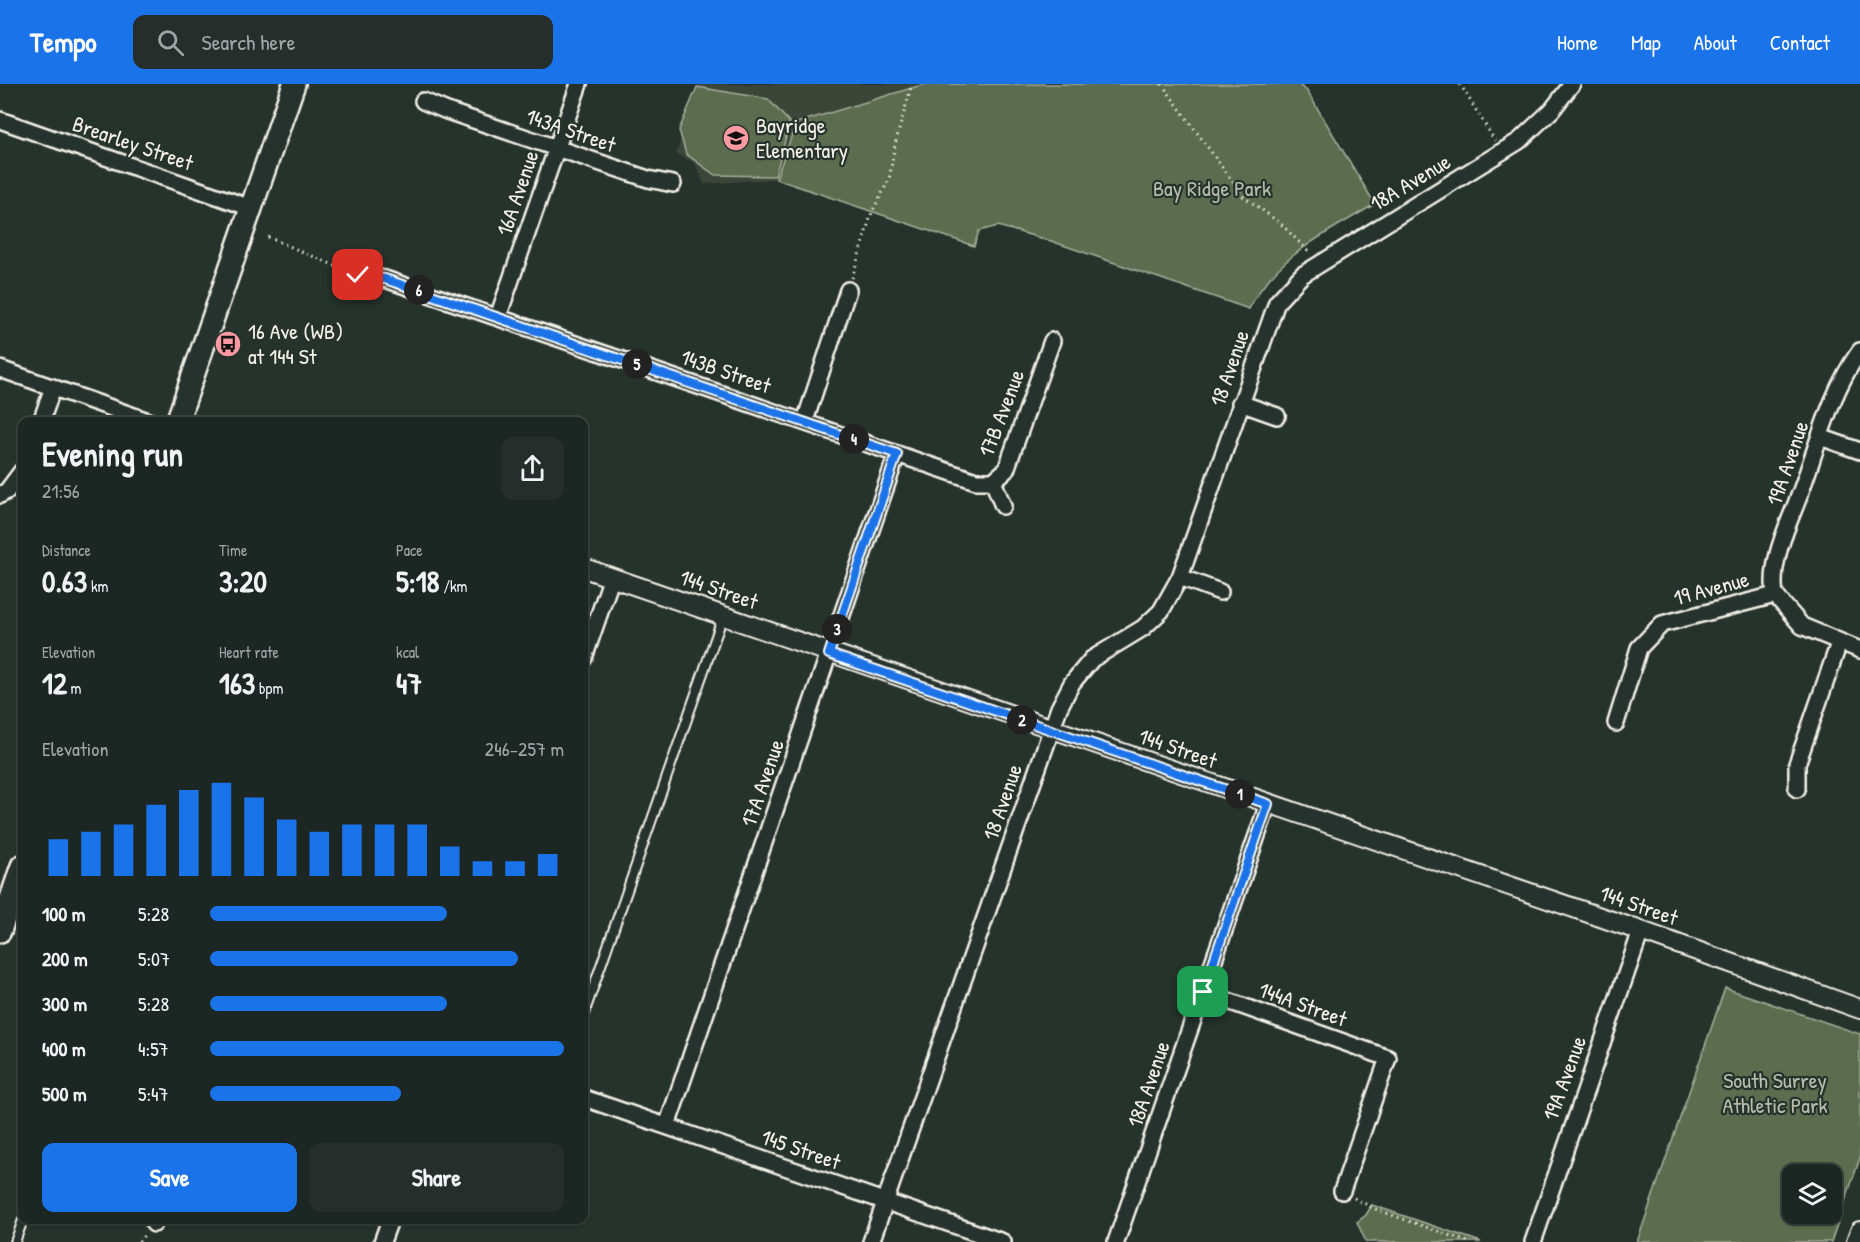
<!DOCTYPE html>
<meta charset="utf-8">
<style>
:root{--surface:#1c2622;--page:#252e2a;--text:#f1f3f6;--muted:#a0a5a5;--line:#3a4340;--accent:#1a73e8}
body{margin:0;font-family:"Patrick Hand",sans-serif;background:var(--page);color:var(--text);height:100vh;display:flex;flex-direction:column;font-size:22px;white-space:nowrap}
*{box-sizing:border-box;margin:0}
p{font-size:20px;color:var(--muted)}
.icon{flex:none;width:33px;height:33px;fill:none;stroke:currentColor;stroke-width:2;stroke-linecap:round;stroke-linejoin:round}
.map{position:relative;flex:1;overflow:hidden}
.sheet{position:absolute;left:18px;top:333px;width:570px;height:807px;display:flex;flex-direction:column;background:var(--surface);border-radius:12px;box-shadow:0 2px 4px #0004,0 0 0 2px var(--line)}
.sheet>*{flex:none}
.controls{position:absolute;left:1782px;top:1080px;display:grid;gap:12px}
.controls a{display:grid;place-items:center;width:60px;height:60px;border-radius:12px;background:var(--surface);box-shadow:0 2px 4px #0004,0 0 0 2px var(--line);font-size:30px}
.pin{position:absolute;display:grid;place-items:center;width:51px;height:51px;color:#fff;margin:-26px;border-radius:12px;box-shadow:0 3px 9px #0006}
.km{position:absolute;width:30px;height:30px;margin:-15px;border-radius:50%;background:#222;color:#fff;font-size:16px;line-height:30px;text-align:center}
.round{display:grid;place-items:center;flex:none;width:63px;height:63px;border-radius:12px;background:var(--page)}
.headline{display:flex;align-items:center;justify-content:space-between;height:102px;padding:0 24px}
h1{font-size:33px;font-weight:700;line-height:45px}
.figures{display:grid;grid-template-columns:repeat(3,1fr);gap:9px;height:102px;padding:6px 24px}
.figures div{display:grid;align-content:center}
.figures b{font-size:30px;font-weight:700}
.figures small{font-size:16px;font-weight:400}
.figures p{font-size:16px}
.chart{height:168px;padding:12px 24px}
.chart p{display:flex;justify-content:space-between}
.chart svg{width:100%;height:108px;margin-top:6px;stroke:var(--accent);stroke-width:6}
.action{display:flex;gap:12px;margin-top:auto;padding:12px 24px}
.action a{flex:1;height:69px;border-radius:12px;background:var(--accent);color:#fff;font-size:24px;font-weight:700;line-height:69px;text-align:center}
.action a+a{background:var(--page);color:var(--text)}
ul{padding:0 24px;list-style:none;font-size:20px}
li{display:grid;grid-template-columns:96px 72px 1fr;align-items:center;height:45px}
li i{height:15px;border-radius:8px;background:var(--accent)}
header{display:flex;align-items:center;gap:36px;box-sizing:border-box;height:84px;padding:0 30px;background:var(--accent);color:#fff}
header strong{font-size:28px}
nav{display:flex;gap:33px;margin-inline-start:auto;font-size:21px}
.search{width:420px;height:54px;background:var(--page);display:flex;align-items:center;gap:15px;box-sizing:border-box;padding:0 21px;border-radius:12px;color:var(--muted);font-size:22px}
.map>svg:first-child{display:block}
.built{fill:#3b4439}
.green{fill:#5c6d4f;stroke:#a8af9c;stroke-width:1.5;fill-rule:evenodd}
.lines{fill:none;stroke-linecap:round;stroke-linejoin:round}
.service-casing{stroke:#f4f1e8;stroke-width:12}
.minor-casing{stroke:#f4f1e8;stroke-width:20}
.tertiary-casing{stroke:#f4f1e8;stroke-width:22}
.secondary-casing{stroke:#f4f1e8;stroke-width:26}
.path{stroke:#f4f1e8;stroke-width:3;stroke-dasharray:1.5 4.5;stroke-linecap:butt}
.service{stroke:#26332d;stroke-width:8}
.minor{stroke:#26332d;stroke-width:15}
.tertiary{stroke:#26332d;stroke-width:18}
.secondary{stroke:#26332d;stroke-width:21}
.route-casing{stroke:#fff;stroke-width:12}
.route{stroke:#1a73e8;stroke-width:8}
.labels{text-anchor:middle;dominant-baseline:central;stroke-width:4.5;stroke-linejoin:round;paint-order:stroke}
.poi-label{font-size:22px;fill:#f4f1e8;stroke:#26332d;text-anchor:start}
.street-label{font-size:22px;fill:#f4f1e8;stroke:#26332d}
.park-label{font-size:22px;fill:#b7bcab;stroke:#26332d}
</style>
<header>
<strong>Tempo</strong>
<div class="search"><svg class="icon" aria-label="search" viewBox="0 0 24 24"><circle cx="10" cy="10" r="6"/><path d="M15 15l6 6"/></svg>Search here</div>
<nav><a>Home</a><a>Map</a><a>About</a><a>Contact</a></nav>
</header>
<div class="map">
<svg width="1860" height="1158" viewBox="0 0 1860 1158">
<rect width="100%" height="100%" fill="#26332d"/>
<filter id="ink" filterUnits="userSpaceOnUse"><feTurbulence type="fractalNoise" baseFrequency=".0167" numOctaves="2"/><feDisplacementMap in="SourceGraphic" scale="12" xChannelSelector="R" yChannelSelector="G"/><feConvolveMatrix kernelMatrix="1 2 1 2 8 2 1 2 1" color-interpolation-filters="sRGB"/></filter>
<g filter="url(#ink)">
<path class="built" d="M700,0H925L796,39L776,95L704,100L695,79L676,70Z"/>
<path class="green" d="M925,0H1298L1307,7L1375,120C1327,149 1275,172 1249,225L1051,157L998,142L979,147L974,162L776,95L796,39Z
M697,3L768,15L790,39L775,92L715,91L686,70L679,46Z
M1725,904L1860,950V1074L1831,1158H1637ZM1832,1090V1130H1792V1090Z
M1372,1121L1481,1158H1366L1357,1138L1366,1131Z"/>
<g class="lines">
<defs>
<path id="service" d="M584,930L723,532
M15,1158L23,1136"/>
<path id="minor" d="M423,17L447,27L648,95L673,100
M0,36L251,124
M358,191L385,195L976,397H993L1006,386L1052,257
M498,233L579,0
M0,285L151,338
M1240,319L1277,332
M805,337L848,206
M41,338L53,303
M1820,353L1860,367
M993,397L1003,422
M0,411L7,407L22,387
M1180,493L1220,508
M1775,511C1769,475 1791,436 1802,404C1819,357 1831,307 1860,267
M1775,511L1802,542L1860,566
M584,574L612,493
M1616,639L1639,564L1662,540L1775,511
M1797,705V680L1839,559
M1203,908L1388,974L1342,1107
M584,1014L1003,1158
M667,1042L897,370
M154,1140V1136
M382,1158L390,1136
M871,1158L1059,624L1072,599L1092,575L1143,544L1161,527L1180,493L1277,218L1302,191L1519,57L1552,26L1572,0
M1116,1158L1268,720
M1533,1158L1641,847"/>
<path id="tertiary" d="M584,484L1641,847L1860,925
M1856,1158L1860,1147"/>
<path id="secondary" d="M177,338L294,0
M0,847L22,782"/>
</defs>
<use href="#service" class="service-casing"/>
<use href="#minor" class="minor-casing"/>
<use href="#tertiary" class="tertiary-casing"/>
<use href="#secondary" class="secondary-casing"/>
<path class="path" d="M1162,0L1243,112L1280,139L1310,169
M1460,0L1495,57
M268,153L345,186
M852,194L872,128L889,96L895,60L912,0
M1354,1114L1375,1125L1468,1158
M139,1158L145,1150"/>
<use href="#service" class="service"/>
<use href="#minor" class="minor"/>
<use href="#tertiary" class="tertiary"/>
<use href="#secondary" class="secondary"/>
</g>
</g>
<g class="lines" filter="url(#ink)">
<defs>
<path id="route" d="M358,191L385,195L897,370L829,570L1268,720L1203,908"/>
</defs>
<use href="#route" class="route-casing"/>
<use href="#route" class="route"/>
</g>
<defs>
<symbol id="school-disc" viewBox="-11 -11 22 22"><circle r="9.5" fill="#ff9aa2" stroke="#26332d"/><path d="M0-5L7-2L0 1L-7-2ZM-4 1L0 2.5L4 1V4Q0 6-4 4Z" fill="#111"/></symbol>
<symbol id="bus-disc" viewBox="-11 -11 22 22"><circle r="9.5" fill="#ff9aa2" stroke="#26332d"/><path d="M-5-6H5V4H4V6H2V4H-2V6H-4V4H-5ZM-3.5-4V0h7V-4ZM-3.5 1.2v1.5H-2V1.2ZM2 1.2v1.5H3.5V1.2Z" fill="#111"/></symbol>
</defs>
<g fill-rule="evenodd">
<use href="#school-disc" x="721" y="39" width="30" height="30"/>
<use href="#bus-disc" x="213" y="245" width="30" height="30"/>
</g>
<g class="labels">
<g class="poi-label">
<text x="756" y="41">Bayridge<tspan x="756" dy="25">Elementary</tspan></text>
<text x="248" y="247">16 Ave (WB)<tspan x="248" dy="25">at 144 St</tspan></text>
</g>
<g class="street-label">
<text transform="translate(571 46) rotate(19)">143A Street</text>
<text transform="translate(133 59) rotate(19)">Brearley Street</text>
<text transform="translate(1410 98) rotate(-31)">18A Avenue</text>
<text transform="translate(517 109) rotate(-71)">16A Avenue</text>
<text transform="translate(1229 284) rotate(-71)">18 Avenue</text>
<text transform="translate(726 287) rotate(19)">143B Street</text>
<text transform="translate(1001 329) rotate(-69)">17B Avenue</text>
<text transform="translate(1787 379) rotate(-71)">19A Avenue</text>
<text transform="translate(1711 504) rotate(-15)">19 Avenue</text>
<text transform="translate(719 505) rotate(19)">144 Street</text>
<text transform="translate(1178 664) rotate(19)">144 Street</text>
<text transform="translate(762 699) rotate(-71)">17A Avenue</text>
<text transform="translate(1002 718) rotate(-71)">18 Avenue</text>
<text transform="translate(1639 821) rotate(19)">144 Street</text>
<text transform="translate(1303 920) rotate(20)">144A Street</text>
<text transform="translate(1564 994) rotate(-70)">19A Avenue</text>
<text transform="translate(1148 1000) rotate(-71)">18A Avenue</text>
<text transform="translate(801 1065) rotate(19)">145 Street</text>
</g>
<g class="park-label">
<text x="1212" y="104">Bay Ridge Park</text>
<text x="1775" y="996">South Surrey<tspan x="1775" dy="25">Athletic Park</tspan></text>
</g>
</g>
</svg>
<div class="controls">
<a><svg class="icon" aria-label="layers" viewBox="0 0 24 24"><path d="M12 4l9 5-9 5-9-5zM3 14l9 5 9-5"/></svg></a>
</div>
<div class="pin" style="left:1203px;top:908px;background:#1e9e55"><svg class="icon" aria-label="arrive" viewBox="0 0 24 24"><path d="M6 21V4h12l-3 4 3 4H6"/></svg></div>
<div class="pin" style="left:358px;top:191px;background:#d93025"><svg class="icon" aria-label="check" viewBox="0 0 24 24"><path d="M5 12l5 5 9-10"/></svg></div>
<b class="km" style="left:1240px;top:710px">1</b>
<b class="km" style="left:1022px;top:636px">2</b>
<b class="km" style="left:837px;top:545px">3</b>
<b class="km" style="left:854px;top:355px">4</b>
<b class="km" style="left:637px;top:280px">5</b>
<b class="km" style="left:419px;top:206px">6</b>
<section class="sheet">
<div class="headline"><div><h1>Evening run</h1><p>21:56</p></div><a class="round"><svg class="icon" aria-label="share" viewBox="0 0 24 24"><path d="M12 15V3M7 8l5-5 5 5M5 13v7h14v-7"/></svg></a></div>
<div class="figures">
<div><p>Distance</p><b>0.63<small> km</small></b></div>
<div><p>Time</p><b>3:20</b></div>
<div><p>Pace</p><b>5:18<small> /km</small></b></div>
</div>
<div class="figures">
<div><p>Elevation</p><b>12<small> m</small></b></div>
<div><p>Heart rate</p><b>163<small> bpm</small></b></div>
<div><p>kcal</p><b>47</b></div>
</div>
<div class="chart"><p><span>Elevation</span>246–257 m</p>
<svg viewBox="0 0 160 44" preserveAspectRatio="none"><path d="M5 44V29M15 44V26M25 44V23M35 44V15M45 44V9M55 44V6M65 44V12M75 44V21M85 44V26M95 44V23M105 44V23M115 44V23M125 44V32M135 44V38M145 44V38M155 44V35"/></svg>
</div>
<ul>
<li><b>100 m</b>5:28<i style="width:67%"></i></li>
<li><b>200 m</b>5:07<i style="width:87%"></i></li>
<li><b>300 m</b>5:28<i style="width:67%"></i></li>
<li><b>400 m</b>4:57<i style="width:100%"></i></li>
<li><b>500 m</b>5:47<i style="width:54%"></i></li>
</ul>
<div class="action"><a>Save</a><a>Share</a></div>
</section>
</div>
